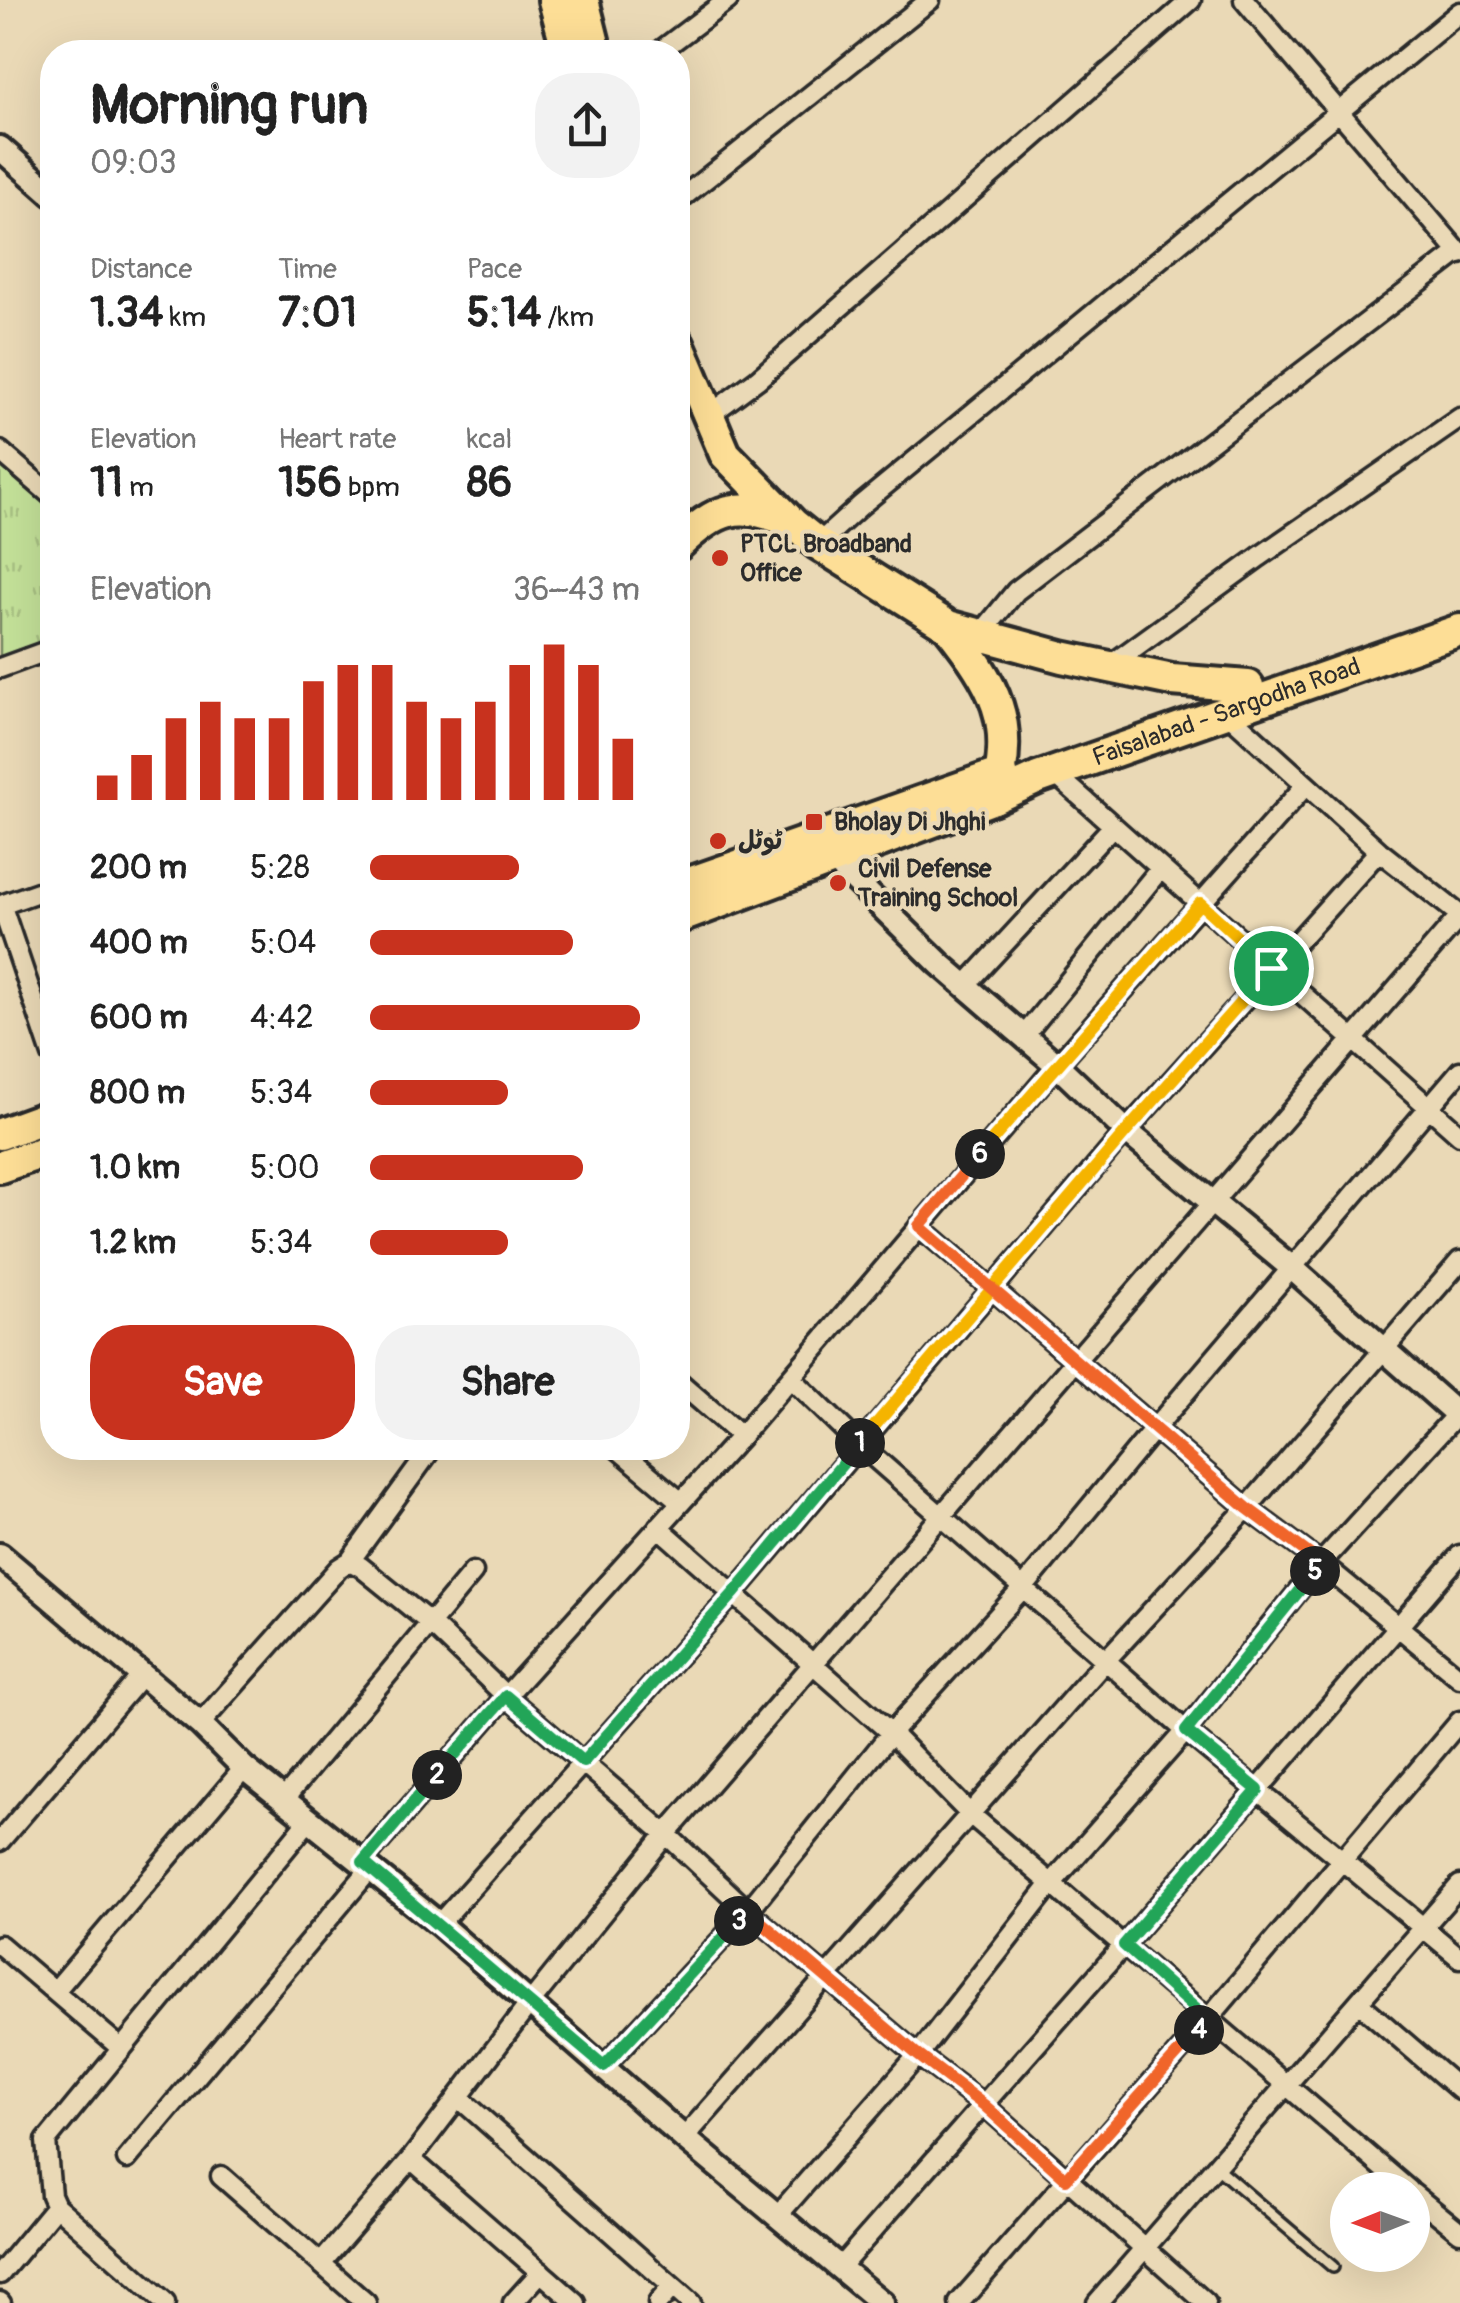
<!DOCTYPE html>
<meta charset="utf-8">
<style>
:root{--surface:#fff;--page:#f2f2f2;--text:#222;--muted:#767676;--accent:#c8321e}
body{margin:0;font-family:Pangolin,"Playpen Sans Arabic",sans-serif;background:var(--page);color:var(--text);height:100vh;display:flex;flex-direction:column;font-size:38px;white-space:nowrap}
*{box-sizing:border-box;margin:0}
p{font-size:32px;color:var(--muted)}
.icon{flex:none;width:55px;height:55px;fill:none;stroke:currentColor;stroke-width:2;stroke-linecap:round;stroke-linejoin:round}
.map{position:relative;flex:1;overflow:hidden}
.details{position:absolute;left:40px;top:40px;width:650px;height:1420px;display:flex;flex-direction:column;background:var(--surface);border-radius:40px;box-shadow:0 10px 40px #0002}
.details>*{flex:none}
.needle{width:65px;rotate:269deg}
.buttons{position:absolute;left:1330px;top:2172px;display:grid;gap:20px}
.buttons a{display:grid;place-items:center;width:100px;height:100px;border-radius:50%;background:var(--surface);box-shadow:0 10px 40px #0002;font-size:50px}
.pin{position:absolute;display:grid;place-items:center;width:85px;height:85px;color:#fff;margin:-42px;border:5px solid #fff;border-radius:50%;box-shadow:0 2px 10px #0007}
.km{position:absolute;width:50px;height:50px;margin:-25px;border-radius:50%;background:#222;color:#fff;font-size:28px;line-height:50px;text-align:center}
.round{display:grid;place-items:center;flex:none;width:105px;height:105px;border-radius:40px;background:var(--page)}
.summary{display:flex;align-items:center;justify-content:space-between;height:170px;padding:0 50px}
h1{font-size:55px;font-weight:700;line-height:75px}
.metrics{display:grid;grid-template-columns:repeat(3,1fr);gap:15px;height:170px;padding:10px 50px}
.metrics div{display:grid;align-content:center}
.metrics b{font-size:42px;font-weight:700}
.metrics small{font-size:28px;font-weight:400}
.metrics p{font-size:28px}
.chart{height:280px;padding:20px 50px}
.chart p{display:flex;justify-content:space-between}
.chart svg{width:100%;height:180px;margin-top:10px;stroke:var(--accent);stroke-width:6}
.button{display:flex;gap:20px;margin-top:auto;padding:20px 50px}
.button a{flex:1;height:115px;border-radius:40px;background:var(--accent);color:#fff;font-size:40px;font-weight:700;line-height:115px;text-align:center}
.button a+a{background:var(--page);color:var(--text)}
ul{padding:0 50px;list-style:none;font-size:32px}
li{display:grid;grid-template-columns:160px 120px 1fr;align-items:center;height:75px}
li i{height:25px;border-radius:12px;background:var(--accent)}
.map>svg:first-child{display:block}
.park{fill:url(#park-tufts);stroke:#778662;stroke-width:2.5}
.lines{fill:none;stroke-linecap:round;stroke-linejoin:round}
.service-casing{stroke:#2b2b2b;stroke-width:16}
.minor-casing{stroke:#2b2b2b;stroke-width:25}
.tertiary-casing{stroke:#2b2b2b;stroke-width:30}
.primary-casing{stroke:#2b2b2b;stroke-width:38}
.trunk-casing{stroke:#2b2b2b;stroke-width:38}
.service{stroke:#ead9b6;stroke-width:9}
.minor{stroke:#ead9b6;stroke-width:18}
.tertiary{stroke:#ead9b6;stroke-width:22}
.primary{stroke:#fdde96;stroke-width:30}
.trunk{stroke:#fdde96;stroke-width:30}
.split-1-casing{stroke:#fff;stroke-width:20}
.split-2-casing{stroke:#fff;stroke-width:20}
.split-3-casing{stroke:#fff;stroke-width:20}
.split-4-casing{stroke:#fff;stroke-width:20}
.split-5-casing{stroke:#fff;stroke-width:20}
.split-6-casing{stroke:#fff;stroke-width:20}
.split-7-casing{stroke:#fff;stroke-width:20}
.split-1{stroke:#f5b400;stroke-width:12}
.split-2{stroke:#22a559;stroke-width:12}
.split-3{stroke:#22a559;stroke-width:12}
.split-4{stroke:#f0652b;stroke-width:12}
.split-5{stroke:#22a559;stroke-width:12}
.split-6{stroke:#f0652b;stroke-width:12}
.split-7{stroke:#f5b400;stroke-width:12}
.poi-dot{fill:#c8321e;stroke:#ead9b6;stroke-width:4}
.labels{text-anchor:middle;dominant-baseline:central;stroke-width:8;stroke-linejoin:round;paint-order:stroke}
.poi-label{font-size:25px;font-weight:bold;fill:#2b2b2b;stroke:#ead9b6;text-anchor:start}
.street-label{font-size:25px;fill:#2b2b2b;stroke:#ead9b6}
</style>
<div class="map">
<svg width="1460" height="2303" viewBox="0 0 1460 2303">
<defs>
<pattern id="park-tufts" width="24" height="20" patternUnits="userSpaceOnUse" patternTransform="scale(2.5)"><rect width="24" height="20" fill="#c3e098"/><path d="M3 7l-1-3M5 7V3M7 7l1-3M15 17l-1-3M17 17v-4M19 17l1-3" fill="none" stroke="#a8c083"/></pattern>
</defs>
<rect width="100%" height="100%" fill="#ead9b6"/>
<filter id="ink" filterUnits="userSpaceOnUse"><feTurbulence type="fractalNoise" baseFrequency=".01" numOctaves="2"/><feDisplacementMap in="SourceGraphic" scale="20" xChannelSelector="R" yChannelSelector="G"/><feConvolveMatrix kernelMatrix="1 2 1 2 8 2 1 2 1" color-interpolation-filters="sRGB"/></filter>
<g filter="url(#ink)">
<path class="park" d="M0,451L52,496V651L0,670Z"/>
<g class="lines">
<defs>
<path id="service" d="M1217,2168L1333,2267"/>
<path id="minor" d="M1244,0L1460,254
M659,52L728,0
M678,201L930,0
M708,416L758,379L1191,0
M0,451L52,496
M818,544L861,505L1460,12
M980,635L1016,591L1460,251
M1109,666L1259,557L1460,418
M0,668L52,649
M1225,711L1379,851L1460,915
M1053,772L1460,1135
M52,887L4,904L3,910L52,1055
M965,986L1113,826
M1023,1037L1160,869
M919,1226L1247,1508L1321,1563L1460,1678
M791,1378L859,1444L1186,1731L1460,1958
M678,1381L741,1436
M617,1448L681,1502
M658,1527L891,1733L970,1814L1409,2190
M350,1561L361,1567L429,1622L506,1696L666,1834L748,1911L918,2055L984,2105L1206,2303
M200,1724L339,1568L350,1561L432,1448
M284,1799L473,1572
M0,1841L141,1676
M363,1861L506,1696L741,1436L1057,1065L1306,785
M439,1924L735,1592L1126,1131L1379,851
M0,1945L122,2049
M55,1991L244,1768
M1359,2003L1460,2090
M604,2066L748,1911L891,1733L1024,1587L1155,1428L1460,1071
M458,2097L691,2303
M684,2138L1105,1661L1247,1508L1460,1261
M127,2159L371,1868
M411,2159L576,2303
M221,2176L366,2303
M1412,2193L1460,2232
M56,2206L165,2303
M777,2216L918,2055L1051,1884L1186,1731L1321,1563L1457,1414
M322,2262L411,2159L530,2003L666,1834L1460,916
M841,2266L1124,1945L1460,1555
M0,2274L56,2206L51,2195L46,2141L310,1819
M0,2302L1,2303
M513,2303L541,2272
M658,2303L672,2287
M959,2303L1208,2019L1460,1721
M1097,2303L1460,1885"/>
<path id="tertiary" d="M0,148L52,194
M834,860L940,964L1057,1065L1126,1131L1292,1268L1460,1417
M0,1555L200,1724L244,1768L439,1924L684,2138L882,2303"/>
<g id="primary">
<path id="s1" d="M994,798L1038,778L1460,630"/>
</g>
<path id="trunk" d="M554,0L568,52
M583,0L596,52
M678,343L725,454L793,524L818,544L948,626L1062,657L1172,680L1248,686
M679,544C715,509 739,499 787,521
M678,887L1002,773
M678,918L994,798C1018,723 994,684 948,626
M0,1134L52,1115
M0,1167L52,1149"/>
</defs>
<use href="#service" class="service-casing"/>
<use href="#minor" class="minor-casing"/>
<use href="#tertiary" class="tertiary-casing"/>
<use href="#primary" class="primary-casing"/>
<use href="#trunk" class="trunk-casing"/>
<use href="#service" class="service"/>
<use href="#minor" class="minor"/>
<use href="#tertiary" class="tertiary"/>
<use href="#primary" class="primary"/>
<use href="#trunk" class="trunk"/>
</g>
</g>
<g class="lines" filter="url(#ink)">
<defs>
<path id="split-1" d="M860,1443L1126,1132L1271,968"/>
<path id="split-2" d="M437,1775L506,1696L583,1762L735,1592L860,1443"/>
<path id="split-3" d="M437,1775L363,1862L604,2066L739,1921"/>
<path id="split-4" d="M739,1921L748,1911L918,2055L984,2105L1066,2179L1199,2030"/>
<path id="split-5" d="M1199,2030L1208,2020L1124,1945L1258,1790L1186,1731L1315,1571"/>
<path id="split-6" d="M980,1154L919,1226L1247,1508L1321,1563L1315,1571"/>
<path id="split-7" d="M980,1154L1200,903L1271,968"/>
</defs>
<use href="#split-1" class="split-1-casing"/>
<use href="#split-2" class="split-2-casing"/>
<use href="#split-3" class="split-3-casing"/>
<use href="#split-4" class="split-4-casing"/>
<use href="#split-5" class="split-5-casing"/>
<use href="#split-6" class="split-6-casing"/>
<use href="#split-7" class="split-7-casing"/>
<use href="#split-1" class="split-1"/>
<use href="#split-2" class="split-2"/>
<use href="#split-3" class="split-3"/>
<use href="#split-4" class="split-4"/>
<use href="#split-5" class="split-5"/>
<use href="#split-6" class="split-6"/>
<use href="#split-7" class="split-7"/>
</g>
<g class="poi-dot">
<circle cx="720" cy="558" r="10"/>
<rect x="804" y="812" width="20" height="20" rx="5"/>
<circle cx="718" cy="841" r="10"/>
<circle cx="838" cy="883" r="10"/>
</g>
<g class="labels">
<g class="poi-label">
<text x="740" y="544">PTCL Broadband<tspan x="740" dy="29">Office</tspan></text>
<text x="834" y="822">Bholay Di Jhghi</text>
<text x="738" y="841">ٹوٹل</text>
<text x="858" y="869">Civil Defense<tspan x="858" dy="29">Training School</tspan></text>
</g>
<g class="street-label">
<text stroke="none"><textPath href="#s1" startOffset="248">Faisalabad - Sargodha Road</textPath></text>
</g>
</g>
</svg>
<div class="buttons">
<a><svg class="needle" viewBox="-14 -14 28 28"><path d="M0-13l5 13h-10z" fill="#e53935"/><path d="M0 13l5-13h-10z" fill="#767676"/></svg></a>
</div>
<div class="pin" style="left:1271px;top:968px;background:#1e9e55"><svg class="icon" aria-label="arrive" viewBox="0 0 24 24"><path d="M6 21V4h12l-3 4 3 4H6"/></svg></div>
<b class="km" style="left:860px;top:1443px">1</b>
<b class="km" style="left:437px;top:1775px">2</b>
<b class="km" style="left:739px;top:1921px">3</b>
<b class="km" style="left:1199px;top:2030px">4</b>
<b class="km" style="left:1315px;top:1571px">5</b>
<b class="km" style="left:980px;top:1154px">6</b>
<section class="details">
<div class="summary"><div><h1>Morning run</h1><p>09:03</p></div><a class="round"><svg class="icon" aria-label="share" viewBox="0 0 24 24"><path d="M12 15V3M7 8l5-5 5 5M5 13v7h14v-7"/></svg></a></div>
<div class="metrics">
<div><p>Distance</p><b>1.34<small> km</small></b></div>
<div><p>Time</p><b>7:01</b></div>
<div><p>Pace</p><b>5:14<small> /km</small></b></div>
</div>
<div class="metrics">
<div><p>Elevation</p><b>11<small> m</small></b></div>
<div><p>Heart rate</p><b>156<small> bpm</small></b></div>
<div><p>kcal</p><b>86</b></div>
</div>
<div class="chart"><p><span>Elevation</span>36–43 m</p>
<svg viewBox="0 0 160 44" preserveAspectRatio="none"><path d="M5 44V38M15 44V33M25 44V24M35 44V20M45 44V24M55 44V24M65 44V15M75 44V11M85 44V11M95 44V20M105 44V24M115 44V20M125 44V11M135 44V6M145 44V11M155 44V29"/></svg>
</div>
<ul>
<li><b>200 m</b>5:28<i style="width:55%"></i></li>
<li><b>400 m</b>5:04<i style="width:75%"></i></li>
<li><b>600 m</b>4:42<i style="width:100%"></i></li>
<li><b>800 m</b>5:34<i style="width:51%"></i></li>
<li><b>1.0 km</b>5:00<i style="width:79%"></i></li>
<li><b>1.2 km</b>5:34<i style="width:51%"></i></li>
</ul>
<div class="button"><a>Save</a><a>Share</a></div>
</section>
</div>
